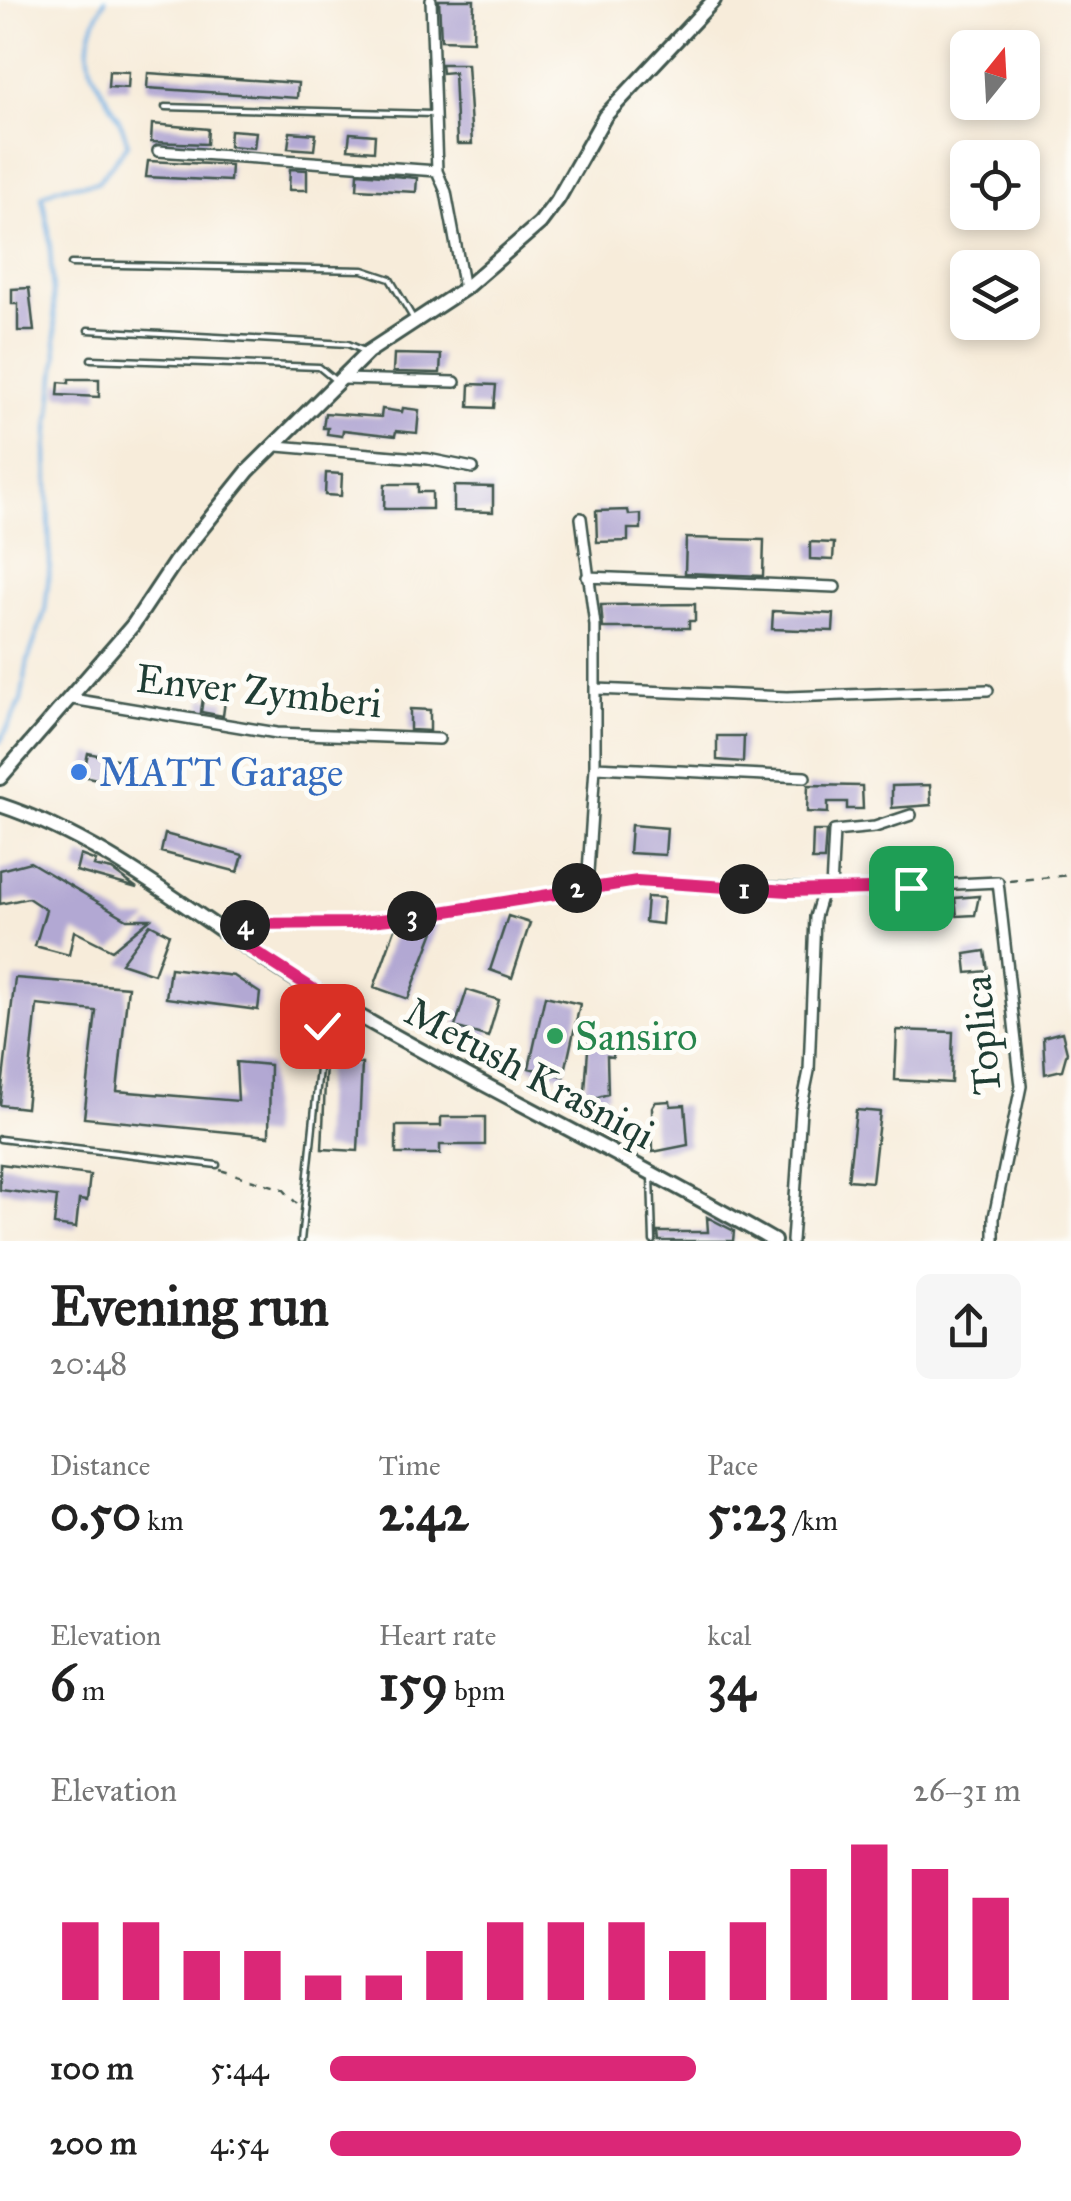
<!DOCTYPE html>
<meta charset="utf-8">
<style>
:root{--surface:#fff;--page:#f6f6f6;--text:#222;--muted:#767676;--accent:#db2777}
body{margin:0;font-family:"IM FELL Great Primer",serif;background:var(--page);color:var(--text);height:100vh;display:flex;flex-direction:column;font-size:38px;white-space:nowrap}
*{box-sizing:border-box;margin:0}
p{font-size:32px;color:var(--muted)}
.icon{flex:none;width:55px;height:55px;fill:none;stroke:currentColor;stroke-width:2;stroke-linecap:round;stroke-linejoin:round}
.map{position:relative;height:1241px;overflow:hidden}
.panel{display:flex;flex-direction:column;background:var(--surface);flex:1}
.panel>*{flex:none}
.needle{width:65px;rotate:18deg}
.buttons{position:absolute;left:950px;top:30px;display:grid;gap:20px}
.buttons a{display:grid;place-items:center;width:90px;height:90px;border-radius:15px;background:var(--surface);box-shadow:0 5px 15px #0003;font-size:50px}
.pin{position:absolute;display:grid;place-items:center;width:85px;height:85px;color:#fff;margin:-42px;border-radius:20px;box-shadow:0 5px 15px #0006}
.km{position:absolute;width:50px;height:50px;margin:-25px;border-radius:50%;background:#222;color:#fff;font-size:28px;line-height:50px;text-align:center}
.round{display:grid;place-items:center;flex:none;width:105px;height:105px;border-radius:15px;background:var(--page)}
.overview{display:flex;align-items:center;justify-content:space-between;height:170px;padding:0 50px}
h1{font-size:55px;font-weight:700;line-height:75px}
.stats{display:grid;grid-template-columns:repeat(3,1fr);gap:15px;height:170px;padding:10px 50px}
.stats div{display:grid;align-content:center}
.stats b{font-size:50px;font-weight:700}
.stats small{font-size:28px;font-weight:400}
.stats p{font-size:28px}
.chart{height:280px;padding:20px 50px}
.chart p{display:flex;justify-content:space-between}
.chart svg{width:100%;height:180px;margin-top:10px;stroke:var(--accent);stroke-width:6}
ul{padding:0 50px;list-style:none;font-size:32px}
li{display:grid;grid-template-columns:160px 120px 1fr;align-items:center;height:75px}
li i{height:25px;border-radius:12px;background:var(--accent)}
.map>svg:first-child{display:block}
.lines{fill:none;stroke-linecap:round;stroke-linejoin:round}
.stream{stroke:#6faee2;stroke-width:4}
.building{fill:#b2a8d3}
.lane-casing{stroke:#3f574d;stroke-width:9}
.street-casing{stroke:#3f574d;stroke-width:14}
.secondary-casing{stroke:#3f574d;stroke-width:18}
.path{stroke:#3f574d;stroke-width:2.5;stroke-dasharray:8 8;stroke-linecap:butt}
.lane{stroke:#fff;stroke-width:4}
.street{stroke:#fff;stroke-width:9}
.secondary{stroke:#fff;stroke-width:12}
.route-casing{stroke:#fff;stroke-width:20}
.route{stroke:#db2777;stroke-width:12}
.shop-dot{fill:#3f7fe0;stroke:#fdfcf7;stroke-width:4}
.leisure-dot{fill:#2e9e5b;stroke:#fdfcf7;stroke-width:4}
.labels{text-anchor:middle;dominant-baseline:central;stroke-width:10;stroke-linejoin:round;paint-order:stroke}
.street-label{font-size:40px;fill:#1f3d34;stroke:#fdfcf7}
.shop-label{font-size:40px;fill:#366cbe;stroke:#fdfcf7;text-anchor:start}
.leisure-label{font-size:40px;fill:#27864d;stroke:#fdfcf7;text-anchor:start}
</style>
<div class="map">
<svg width="1071" height="1241" viewBox="0 0 1071 1241">
<rect width="100%" height="100%" fill="#fdfcf7"/>
<filter id="ink" filterUnits="userSpaceOnUse"><feTurbulence type="fractalNoise" baseFrequency=".01" numOctaves="2"/><feDisplacementMap in="SourceGraphic" scale="20" xChannelSelector="R" yChannelSelector="G"/><feConvolveMatrix kernelMatrix="1 2 1 2 8 2 1 2 1" color-interpolation-filters="sRGB"/></filter>
<filter id="wash" filterUnits="userSpaceOnUse"><feTurbulence type="fractalNoise" baseFrequency=".0048" numOctaves="4" result="noise"/><feDisplacementMap in="SourceGraphic" scale="40" xChannelSelector="R" yChannelSelector="G"/><feGaussianBlur stdDeviation="2.25" result="paint"/><feColorMatrix in="noise" values="0 0 0 0 0 0 0 0 0 0 0 0 0 0 0 0 0 1.4 0 .05"/><feComposite in="paint" operator="in"/></filter>
<g filter="url(#wash)">
<rect width="100%" height="100%" fill="#f7ecda"/>
<g class="lines">
<path class="stream" d="M0,742L21,701L28,660L45,611L50,564L47,448L57,357L49,232L42,196L58,187L98,182L128,144C110,80 64,73 105,0"/>
</g>
<g id="blocks">
<path class="building" d="M439,0H474L473,41L441,40Z
M441,64H467L472,144H457L454,72L442,73Z
M109,71L129,72L128,88L108,87Z
M148,73L298,83L297,98L147,88Z
M152,124L208,129L207,144L151,142Z
M230,130L256,132L254,148L229,146Z
M290,132L316,134L314,150L288,148Z
M350,133L375,135L374,151L348,149Z
M148,161L231,165L230,181L146,177Z
M290,169L307,170V190H289Z
M358,173L417,178L416,192L357,189Z
M29,288L34,331H18V304H12V289Z
M394,354L441,355L440,373L393,372Z
M69,379H99V397L58,395L59,382L69,383Z
M470,384L496,385L494,408L469,407Z
M403,408L419,410L417,433L396,431L395,436L343,430L342,436L327,434L328,428H323L325,413L381,417L382,409L402,412Z
M326,473L342,474L341,496L325,495Z
M385,484H418V492H432V509H384Z
M454,486L493,487V512L454,511Z
M628,510L629,515L641,514V529H628V541L597,542L596,511Z
M686,538L764,540L763,576L685,573Z
M810,542L834,543L833,560L810,559Z
M695,604V621H689V628H603L601,605Z
M773,611L834,614L833,631L772,629Z
M203,698L225,701L223,716L201,712Z
M410,709L430,710V731L410,730Z
M717,736H744L743,762L717,760Z
M88,753L125,761L120,784L83,776Z
M808,785L862,786L863,809H847V802H828V813L807,812Z
M930,785L931,805L892,808V786Z
M631,825L667,828L665,855L629,853Z
M813,831H826L824,860H812Z
M165,834L243,855L238,872L161,852Z
M80,855L96,861L94,866L112,870L137,888L76,871Z
M30,862L127,919H150L112,950L74,931L69,955L35,946L46,910L28,898L0,904V870Z
M979,896L975,915L957,916L955,898Z
M647,897L664,898L662,924L645,922Z
M508,916L530,923L512,978L490,970Z
M438,921L408,999L374,987L396,926Z
M150,924L169,934L154,974L121,963Z
M985,951L988,971L967,973L965,954Z
M170,968L234,976L260,993L258,1010L166,998Z
M15,978L128,987L117,1091L238,1101L236,1062L270,1065L269,1136L84,1118L96,1011L37,1005L26,1108L0,1105Z
M467,990L499,1000L488,1037L455,1027Z
M545,996L580,1004L564,1076L529,1068Z
M897,1030L953,1032L951,1083L895,1080Z
M1062,1032L1067,1052L1062,1070L1045,1074L1043,1037Z
M589,1036L609,1037L608,1046H614L613,1057L607,1056L608,1094L598,1097L594,1106L584,1105Z
M326,1062L362,1064L358,1151L322,1149Z
M670,1101L671,1106L685,1105L688,1145L653,1152L652,1107L655,1102Z
M856,1110L880,1112L872,1182L848,1180Z
M441,1117H485V1145H440V1154H396V1126H441Z
M0,1164L90,1175L87,1201L79,1200L76,1228L54,1225L57,1197L0,1190Z
M707,1217L734,1231L733,1241H659L658,1232H708Z"/>
</g>
</g>
<g filter="url(#ink)">
<use href="#blocks" fill-opacity="0" stroke="#3f574d" stroke-width="2.5"/>
<g class="lines">
<defs>
<path id="lane" d="M165,107L433,114
M71,264L363,270L390,279L413,318
M88,330L348,344L362,350
M91,359L319,367L336,381
M0,1139L217,1165
M651,1176L653,1241
M301,1241L326,1002"/>
<path id="street" d="M431,0L437,171L446,192L464,289
M158,151L437,171
M343,379L455,382
M278,446L428,459L473,468
M581,518L595,625V767L587,887
M587,577L835,587
M596,689L787,697L988,690
M72,699L277,733L439,739
M595,767L805,777
M831,890L998,882L1021,1086L994,1217V1241
M226,933L246,924L352,923L416,916L637,881L831,890L834,831L875,827L911,815
M792,1241L801,1110L809,1071L815,917L823,890"/>
<path id="secondary" d="M0,778L133,625L175,562L248,471L368,352L464,289L540,223L558,199L605,116L714,0
M0,805C115,843 204,925 307,986C460,1076 620,1152 774,1241"/>
</defs>
<use href="#lane" class="lane-casing"/>
<use href="#street" class="street-casing"/>
<use href="#secondary" class="secondary-casing"/>
<path class="path" d="M1009,881L1071,875
M220,1170L283,1189L297,1204"/>
<use href="#lane" class="lane"/>
<use href="#street" class="street"/>
<use href="#secondary" class="secondary"/>
</g>
</g>
<g class="lines" filter="url(#ink)">
<defs>
<path id="route" d="M322,1026L327,998L226,933L246,924L352,923L416,916L637,881L788,891L911,888"/>
</defs>
<use href="#route" class="route-casing"/>
<use href="#route" class="route"/>
</g>
<circle class="shop-dot" cx="79" cy="772" r="10"/>
<circle class="leisure-dot" cx="555" cy="1036" r="10"/>
<g class="labels">
<g class="street-label">
<text transform="translate(259 691) rotate(6)">Enver Zymberi</text>
<text transform="translate(982 1035) rotate(-95)">Toplica</text>
<text transform="translate(530 1073) rotate(28)">Metush Krasniqi</text>
</g>
<g class="shop-label">
<text x="99" y="772">MATT Garage</text>
</g>
<g class="leisure-label">
<text x="575" y="1036">Sansiro</text>
</g>
</g>
</svg>
<div class="buttons">
<a><svg class="needle" viewBox="-14 -14 28 28"><path d="M0-13l5 13h-10z" fill="#e53935"/><path d="M0 13l5-13h-10z" fill="#767676"/></svg></a>
<a><svg class="icon" aria-label="locate" viewBox="0 0 24 24"><circle cx="12" cy="12" r="6"/><path d="M12 2v4M12 18v4M2 12h4M18 12h4"/></svg></a>
<a><svg class="icon" aria-label="layers" viewBox="0 0 24 24"><path d="M12 4l9 5-9 5-9-5zM3 14l9 5 9-5"/></svg></a>
</div>
<div class="pin" style="left:911px;top:888px;background:#1e9e55"><svg class="icon" aria-label="arrive" viewBox="0 0 24 24"><path d="M6 21V4h12l-3 4 3 4H6"/></svg></div>
<div class="pin" style="left:322px;top:1026px;background:#d93025"><svg class="icon" aria-label="check" viewBox="0 0 24 24"><path d="M5 12l5 5 9-10"/></svg></div>
<b class="km" style="left:744px;top:889px">1</b>
<b class="km" style="left:577px;top:888px">2</b>
<b class="km" style="left:412px;top:916px">3</b>
<b class="km" style="left:245px;top:925px">4</b>
</div>
<section class="panel">
<div class="overview"><div><h1>Evening run</h1><p>20:48</p></div><a class="round"><svg class="icon" aria-label="share" viewBox="0 0 24 24"><path d="M12 15V3M7 8l5-5 5 5M5 13v7h14v-7"/></svg></a></div>
<div class="stats">
<div><p>Distance</p><b>0.50<small> km</small></b></div>
<div><p>Time</p><b>2:42</b></div>
<div><p>Pace</p><b>5:23<small> /km</small></b></div>
</div>
<div class="stats">
<div><p>Elevation</p><b>6<small> m</small></b></div>
<div><p>Heart rate</p><b>159<small> bpm</small></b></div>
<div><p>kcal</p><b>34</b></div>
</div>
<div class="chart"><p><span>Elevation</span>26–31 m</p>
<svg viewBox="0 0 160 44" preserveAspectRatio="none"><path d="M5 44V25M15 44V25M25 44V32M35 44V32M45 44V38M55 44V38M65 44V32M75 44V25M85 44V25M95 44V25M105 44V32M115 44V25M125 44V12M135 44V6M145 44V12M155 44V19"/></svg>
</div>
<ul>
<li><b>100 m</b>5:44<i style="width:53%"></i></li>
<li><b>200 m</b>4:54<i style="width:100%"></i></li>
</ul>
</section>
